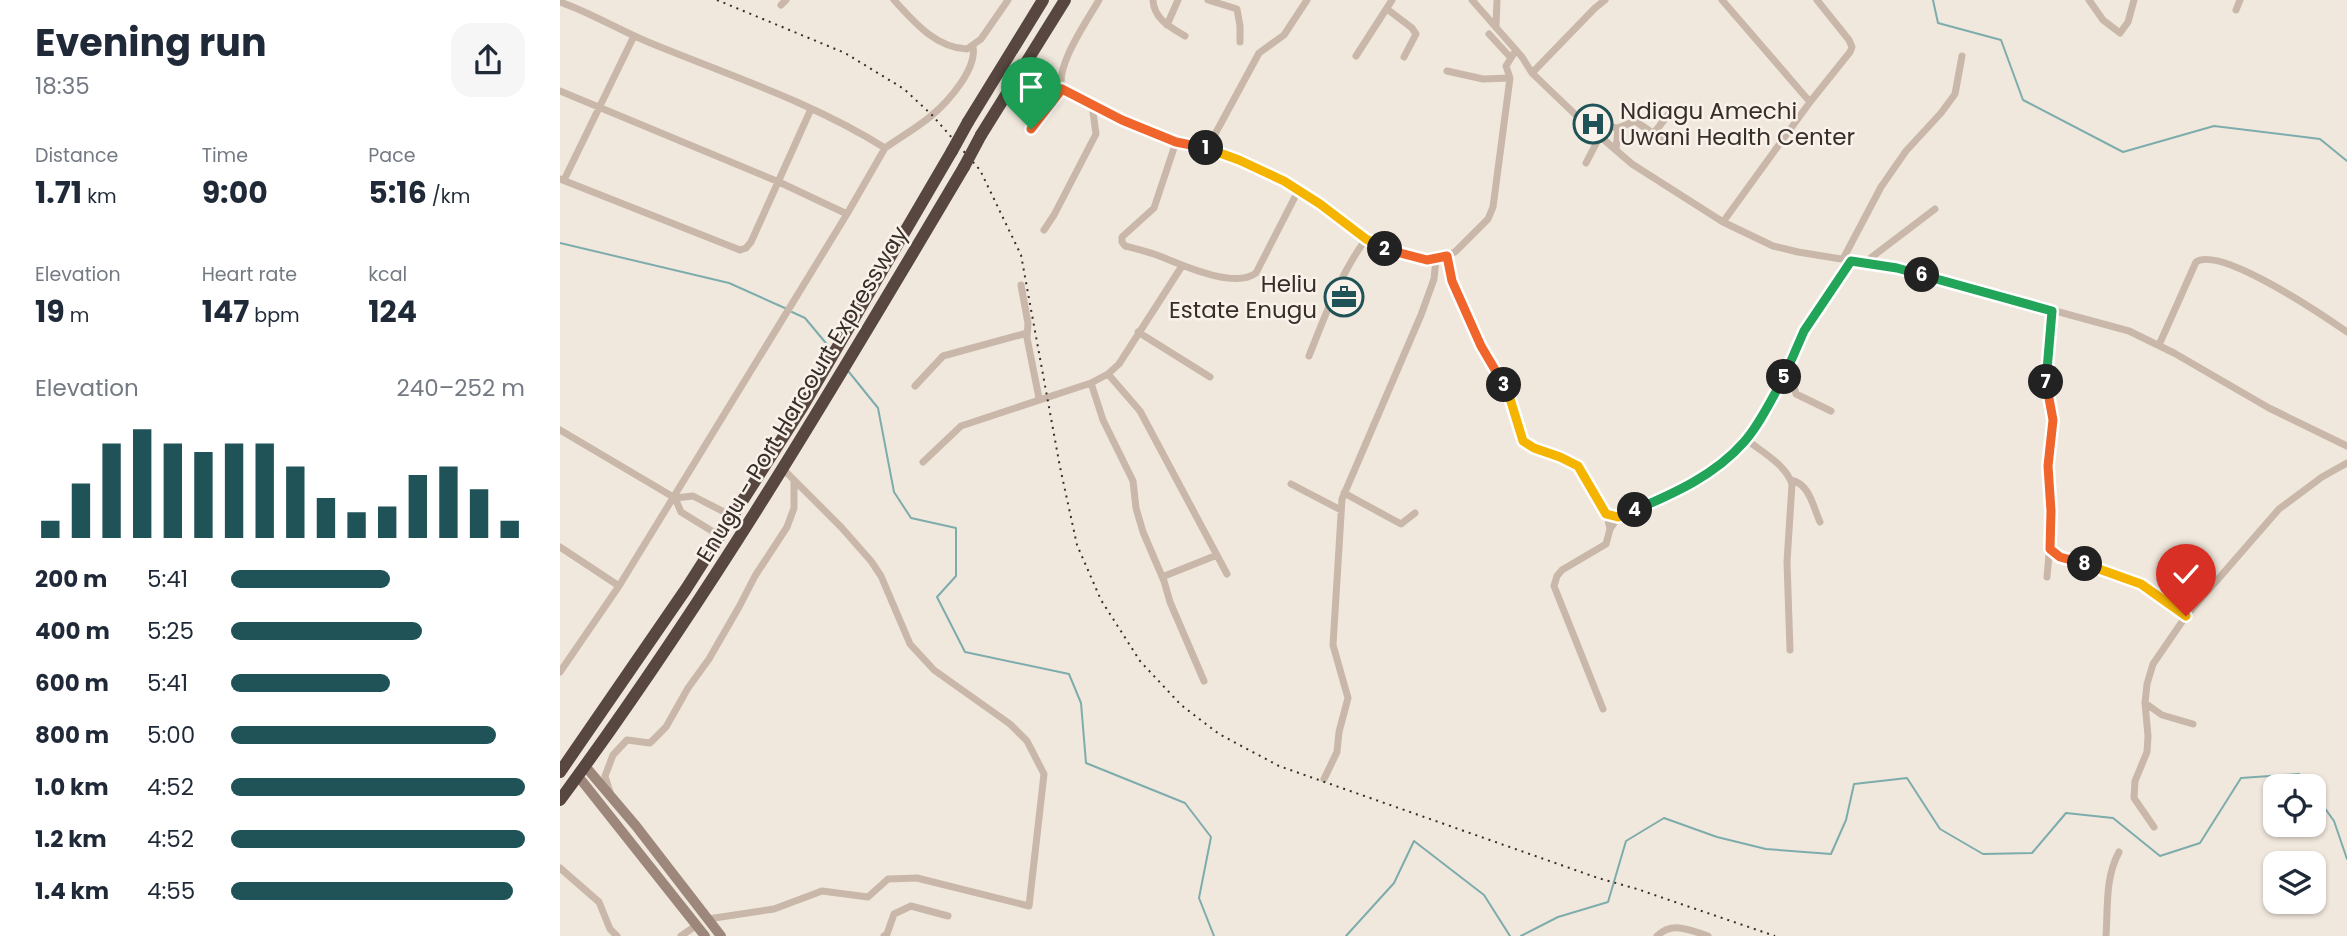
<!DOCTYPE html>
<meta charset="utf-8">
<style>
:root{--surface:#fff;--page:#f6f6f7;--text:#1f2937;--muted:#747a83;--accent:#205357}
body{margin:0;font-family:Poppins,sans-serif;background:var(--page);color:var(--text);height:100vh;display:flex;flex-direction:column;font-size:26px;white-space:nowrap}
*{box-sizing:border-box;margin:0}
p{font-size:23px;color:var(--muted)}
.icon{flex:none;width:38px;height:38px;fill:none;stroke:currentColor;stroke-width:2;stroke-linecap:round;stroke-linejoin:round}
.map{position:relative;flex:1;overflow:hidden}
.details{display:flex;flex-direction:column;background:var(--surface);width:560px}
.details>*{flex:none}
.fabs{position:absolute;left:1703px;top:774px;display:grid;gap:14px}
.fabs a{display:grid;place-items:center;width:63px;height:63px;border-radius:14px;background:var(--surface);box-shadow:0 2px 5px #0004;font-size:35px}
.pin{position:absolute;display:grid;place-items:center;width:60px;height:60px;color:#fff;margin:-72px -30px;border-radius:50% 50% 50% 0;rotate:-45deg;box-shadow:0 0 7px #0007}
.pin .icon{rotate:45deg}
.km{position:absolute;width:35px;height:35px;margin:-18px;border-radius:50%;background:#222;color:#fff;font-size:19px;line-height:35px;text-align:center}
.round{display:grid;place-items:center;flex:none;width:74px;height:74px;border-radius:21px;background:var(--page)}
.head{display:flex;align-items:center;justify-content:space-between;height:119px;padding:0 35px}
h1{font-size:38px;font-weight:700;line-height:52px}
.figures{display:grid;grid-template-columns:repeat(3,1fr);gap:10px;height:119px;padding:7px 35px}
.figures div{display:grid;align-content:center}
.figures b{font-size:30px;font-weight:700}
.figures small{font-size:19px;font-weight:400}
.figures p{font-size:19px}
.chart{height:196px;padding:14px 35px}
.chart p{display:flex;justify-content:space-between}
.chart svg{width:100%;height:126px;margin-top:7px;stroke:var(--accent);stroke-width:6}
ul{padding:0 35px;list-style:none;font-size:23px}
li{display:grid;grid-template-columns:112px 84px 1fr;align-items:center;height:52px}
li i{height:18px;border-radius:9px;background:var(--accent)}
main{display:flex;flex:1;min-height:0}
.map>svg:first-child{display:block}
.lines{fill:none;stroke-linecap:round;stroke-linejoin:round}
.stream{stroke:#7dacad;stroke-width:2}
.street{stroke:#c9b8a9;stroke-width:7}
.secondary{stroke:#9d877b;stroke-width:10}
.highway{stroke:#574740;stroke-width:12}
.rail{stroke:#372d29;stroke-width:2;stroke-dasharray:2 5;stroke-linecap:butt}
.highway-bridge{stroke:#574740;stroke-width:12}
.split-1-casing{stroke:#fff;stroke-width:14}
.split-2-casing{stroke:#fff;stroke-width:14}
.split-3-casing{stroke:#fff;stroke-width:14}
.split-4-casing{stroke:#fff;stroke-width:14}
.split-5-casing{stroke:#fff;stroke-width:14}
.split-6-casing{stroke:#fff;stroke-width:14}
.split-7-casing{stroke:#fff;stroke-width:14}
.split-8-casing{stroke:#fff;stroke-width:14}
.split-9-casing{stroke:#fff;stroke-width:14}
.split-1{stroke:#f0652b;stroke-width:9}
.split-2{stroke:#f5b400;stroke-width:9}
.split-3{stroke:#f0652b;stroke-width:9}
.split-4{stroke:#f5b400;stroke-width:9}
.split-5{stroke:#22a559;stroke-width:9}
.split-6{stroke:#22a559;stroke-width:9}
.split-7{stroke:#22a559;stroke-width:9}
.split-8{stroke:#f0652b;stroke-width:9}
.split-9{stroke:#f5b400;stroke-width:9}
.labels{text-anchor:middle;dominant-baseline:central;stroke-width:5;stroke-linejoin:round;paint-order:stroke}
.poi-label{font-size:23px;fill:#372d29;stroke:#f9f2ea;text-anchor:start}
.street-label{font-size:23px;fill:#372d29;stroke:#f9f2ea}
</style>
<main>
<section class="details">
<div class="head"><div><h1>Evening run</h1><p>18:35</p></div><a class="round"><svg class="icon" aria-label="share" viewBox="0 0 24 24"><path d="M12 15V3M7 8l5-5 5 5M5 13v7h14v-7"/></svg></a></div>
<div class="figures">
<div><p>Distance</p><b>1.71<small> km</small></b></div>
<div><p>Time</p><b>9:00</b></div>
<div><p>Pace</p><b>5:16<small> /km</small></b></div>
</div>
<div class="figures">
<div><p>Elevation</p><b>19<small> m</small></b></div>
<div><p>Heart rate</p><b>147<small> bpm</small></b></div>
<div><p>kcal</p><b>124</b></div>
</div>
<div class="chart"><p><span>Elevation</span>240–252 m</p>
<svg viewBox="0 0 160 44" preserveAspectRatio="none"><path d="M5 44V38M15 44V25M25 44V11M35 44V6M45 44V11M55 44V14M65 44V11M75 44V11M85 44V19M95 44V30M105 44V35M115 44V33M125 44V22M135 44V19M145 44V27M155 44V38"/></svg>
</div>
<ul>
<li><b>200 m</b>5:41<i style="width:54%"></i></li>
<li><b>400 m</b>5:25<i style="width:65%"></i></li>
<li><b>600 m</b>5:41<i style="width:54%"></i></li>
<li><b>800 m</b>5:00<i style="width:90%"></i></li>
<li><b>1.0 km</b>4:52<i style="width:100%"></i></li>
<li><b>1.2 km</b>4:52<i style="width:100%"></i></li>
<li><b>1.4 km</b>4:55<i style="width:96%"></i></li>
</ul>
</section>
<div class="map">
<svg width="1787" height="936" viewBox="0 0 1787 936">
<rect width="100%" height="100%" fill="#f1e8dd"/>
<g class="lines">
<path class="stream" d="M1373,0L1378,23L1441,40L1463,100L1563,152L1654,126L1760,139L1787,161
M0,243L169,283L227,309
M232,312L245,318L270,348
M289,372L318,408L334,492L351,518L396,528V576L377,597L405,652L509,674L521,703L526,763L625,803L651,837L639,898L654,936
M1754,793L1774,821L1787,859
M786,936L834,883L854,841L924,895L950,936
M961,936L998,917L1048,902L1066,841L1104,818L1157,837L1206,849L1271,854L1286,820L1294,784L1347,778L1380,829L1423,854L1472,853L1506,813L1553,818L1600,856L1640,843L1681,778L1739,774L1748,786"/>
<path class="street" d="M334,0C354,22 376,48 407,49L421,39L448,0
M539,0C527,21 495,66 502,89L562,120L616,142L647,149L701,169L760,204L806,239L825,249L859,259H876L895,252L928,219L933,207L950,78L946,66L956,50
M593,0C594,19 610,27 625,36
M648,0L677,9L680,26V42
M912,0L962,57L972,73L1021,120L1072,164L1163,222L1213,246L1238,252L1337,268L1569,331L1614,353L1709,408L1787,446
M1162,0L1250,102
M1529,0L1543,20L1560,33L1568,22L1574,0
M0,2C32,13 62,32 93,44C171,76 254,103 325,148C340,137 357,128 371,116C388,102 417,69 413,47
M221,5L226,0
M827,9L852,28L856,34L844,57
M1676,10L1680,0
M607,25L618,0
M936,26L937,0
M929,34L951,58
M796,56L832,0
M887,71L923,79L950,78
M972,73L1035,8L1045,0
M0,91L219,182L287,214
M1028,124L1058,128L1075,121L1109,144
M471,129L502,89
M1094,133L1111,111
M616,142L594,208L562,237V242L565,246C577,249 590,252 602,257C624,266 675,289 696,273L738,191
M647,149L699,53L724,35L747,0
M1056,150L1058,128
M1026,163L1040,136
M0,179L180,250L186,248L191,242L251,109
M4,180L74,36
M1163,222L1250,102L1290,52L1292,47L1289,40L1257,0
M484,230L494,215L536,134L532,105
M887,256L892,281L921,346L948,392L963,441L974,448L1000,457L1018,466L1048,520L1050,529L1046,544L1002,570L997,576L994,586L1043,709
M1283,259L1321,187L1346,151L1381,113L1395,94L1402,56
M1304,263L1375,209
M622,266L559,364L548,374L531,383L543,420L573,481L576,508L583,532L604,581L610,602L644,681
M461,285L468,323L467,338L479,398
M578,332L650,377
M1599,345L1636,262C1660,245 1764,316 1787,332
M749,356C765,316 780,274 806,239
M1229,369L1236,394L1271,411
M548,374L580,411L667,574
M355,386L383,356L467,333
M0,430L115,498L121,512L160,536
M1187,440C1202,452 1226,465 1232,484L1227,562L1230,650
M363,462L401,426L531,383
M1231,480C1250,484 1253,507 1260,522
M731,484L781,510
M784,493L841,524L855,513
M115,498L133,496L172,516
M1050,529L1058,517L1131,484L1170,456L1187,440L1229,368L1244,331L1291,261
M0,547L59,586L287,214L325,148
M1490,549C1502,562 1552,571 1572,579C1592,588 1609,603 1626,616
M602,577L657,555
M1487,577L1491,532L1488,466L1493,420L1485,377L1492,311
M0,672L59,586
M1585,703L1602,715L1633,724
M764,779L777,752L779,732L788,698L773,645L782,499L861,315L874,279L876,259
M50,792L45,776L53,755L67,740L90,743L106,727L128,688L149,659L179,607L195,576L227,527L234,508V481
M1594,827L1574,798L1575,781L1587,752L1588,736L1585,703L1587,684L1593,664L1626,616L1719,509L1762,477L1787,463
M0,868L39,902L50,929L57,936
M148,919L214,909L262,891L308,897L328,879L357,878L469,906L484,774L467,741L450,724L374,670L350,644L321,576L311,561L281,527L223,469
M121,936L137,925
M324,936L327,934L334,914L351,906L388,916
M1097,936C1112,921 1131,930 1148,936
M1546,936C1548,906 1545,878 1559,852"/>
<path class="secondary" d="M25,766L76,826L161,936
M18,776L145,936"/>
<path class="highway" d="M408,122L483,0
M421,135L505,0
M0,772L126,589L243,406L392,151
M0,800C149,598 276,383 404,167"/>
<path class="rail" d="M157,0L285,53L344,89L372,115L420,170L461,255L500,467L517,545L541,600L580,661L621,705L659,734L719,766L1038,878L1077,889L1215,936"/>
<path class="highway-bridge" d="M392,151L408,122
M404,167L421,135"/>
</g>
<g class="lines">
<defs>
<path id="split-1" d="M471,129L502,89L562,120L616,142L646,148"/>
<path id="split-2" d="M646,148L679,160L724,181L760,204L806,239L825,249"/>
<path id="split-3" d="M825,249L867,260L887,256L892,281L921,346L944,385"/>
<path id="split-4" d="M944,385L948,392L963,441L974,448L1000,457L1018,466L1046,514L1058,517L1075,510"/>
<path id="split-5" d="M1075,510C1115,493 1155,475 1184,442C1200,424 1212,398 1224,377"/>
<path id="split-6" d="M1224,377L1244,331L1291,261L1337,268L1362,275"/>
<path id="split-7" d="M1362,275L1492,311L1486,382"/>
<path id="split-8" d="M1486,382L1493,420L1488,466L1491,511L1490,549L1500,557L1525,564"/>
<path id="split-9" d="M1525,564L1581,584L1626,616"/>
</defs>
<use href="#split-1" class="split-1-casing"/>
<use href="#split-2" class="split-2-casing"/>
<use href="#split-3" class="split-3-casing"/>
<use href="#split-4" class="split-4-casing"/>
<use href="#split-5" class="split-5-casing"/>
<use href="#split-6" class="split-6-casing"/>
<use href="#split-7" class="split-7-casing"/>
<use href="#split-8" class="split-8-casing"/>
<use href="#split-9" class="split-9-casing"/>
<use href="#split-1" class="split-1"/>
<use href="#split-2" class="split-2"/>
<use href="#split-3" class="split-3"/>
<use href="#split-4" class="split-4"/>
<use href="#split-5" class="split-5"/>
<use href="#split-6" class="split-6"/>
<use href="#split-7" class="split-7"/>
<use href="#split-8" class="split-8"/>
<use href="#split-9" class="split-9"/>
</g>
<defs>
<symbol id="hospital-ring" viewBox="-11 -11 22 22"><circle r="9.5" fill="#f9f2ea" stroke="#205357" stroke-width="1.5"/><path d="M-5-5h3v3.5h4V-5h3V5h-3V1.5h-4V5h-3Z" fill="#205357"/></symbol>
<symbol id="office-ring" viewBox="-11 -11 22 22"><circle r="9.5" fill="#f9f2ea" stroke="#205357" stroke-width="1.5"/><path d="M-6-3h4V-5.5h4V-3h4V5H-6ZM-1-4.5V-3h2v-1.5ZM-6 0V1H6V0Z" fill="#205357"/></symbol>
</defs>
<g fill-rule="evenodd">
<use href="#hospital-ring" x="1011" y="102" width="44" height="44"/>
<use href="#office-ring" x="762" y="275" width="44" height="44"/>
</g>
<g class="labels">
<g class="poi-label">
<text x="1060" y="111">Ndiagu Amechi<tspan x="1060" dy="26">Uwani Health Center</tspan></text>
<text x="757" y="284" text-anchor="end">Heliu<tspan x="757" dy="26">Estate Enugu</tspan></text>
</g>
<g class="street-label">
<text transform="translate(242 394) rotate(-59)">Enugu - Port Harcourt Expressway</text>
</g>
</g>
</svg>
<div class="fabs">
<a><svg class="icon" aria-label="locate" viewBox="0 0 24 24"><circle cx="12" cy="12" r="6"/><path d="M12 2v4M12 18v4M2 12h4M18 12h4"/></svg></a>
<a><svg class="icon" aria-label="layers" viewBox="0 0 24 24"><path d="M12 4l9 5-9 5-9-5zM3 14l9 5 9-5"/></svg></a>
</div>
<div class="pin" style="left:471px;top:129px;background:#1e9e55"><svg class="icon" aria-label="arrive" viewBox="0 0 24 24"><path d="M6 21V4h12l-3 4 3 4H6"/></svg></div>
<div class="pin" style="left:1626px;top:616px;background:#d93025"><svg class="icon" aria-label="check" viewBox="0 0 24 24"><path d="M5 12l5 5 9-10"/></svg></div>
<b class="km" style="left:646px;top:148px">1</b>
<b class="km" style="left:825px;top:249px">2</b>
<b class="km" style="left:944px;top:385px">3</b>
<b class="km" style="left:1075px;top:510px">4</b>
<b class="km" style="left:1224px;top:377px">5</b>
<b class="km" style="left:1362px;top:275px">6</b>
<b class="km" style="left:1486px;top:382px">7</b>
<b class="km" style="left:1525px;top:564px">8</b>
</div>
</main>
